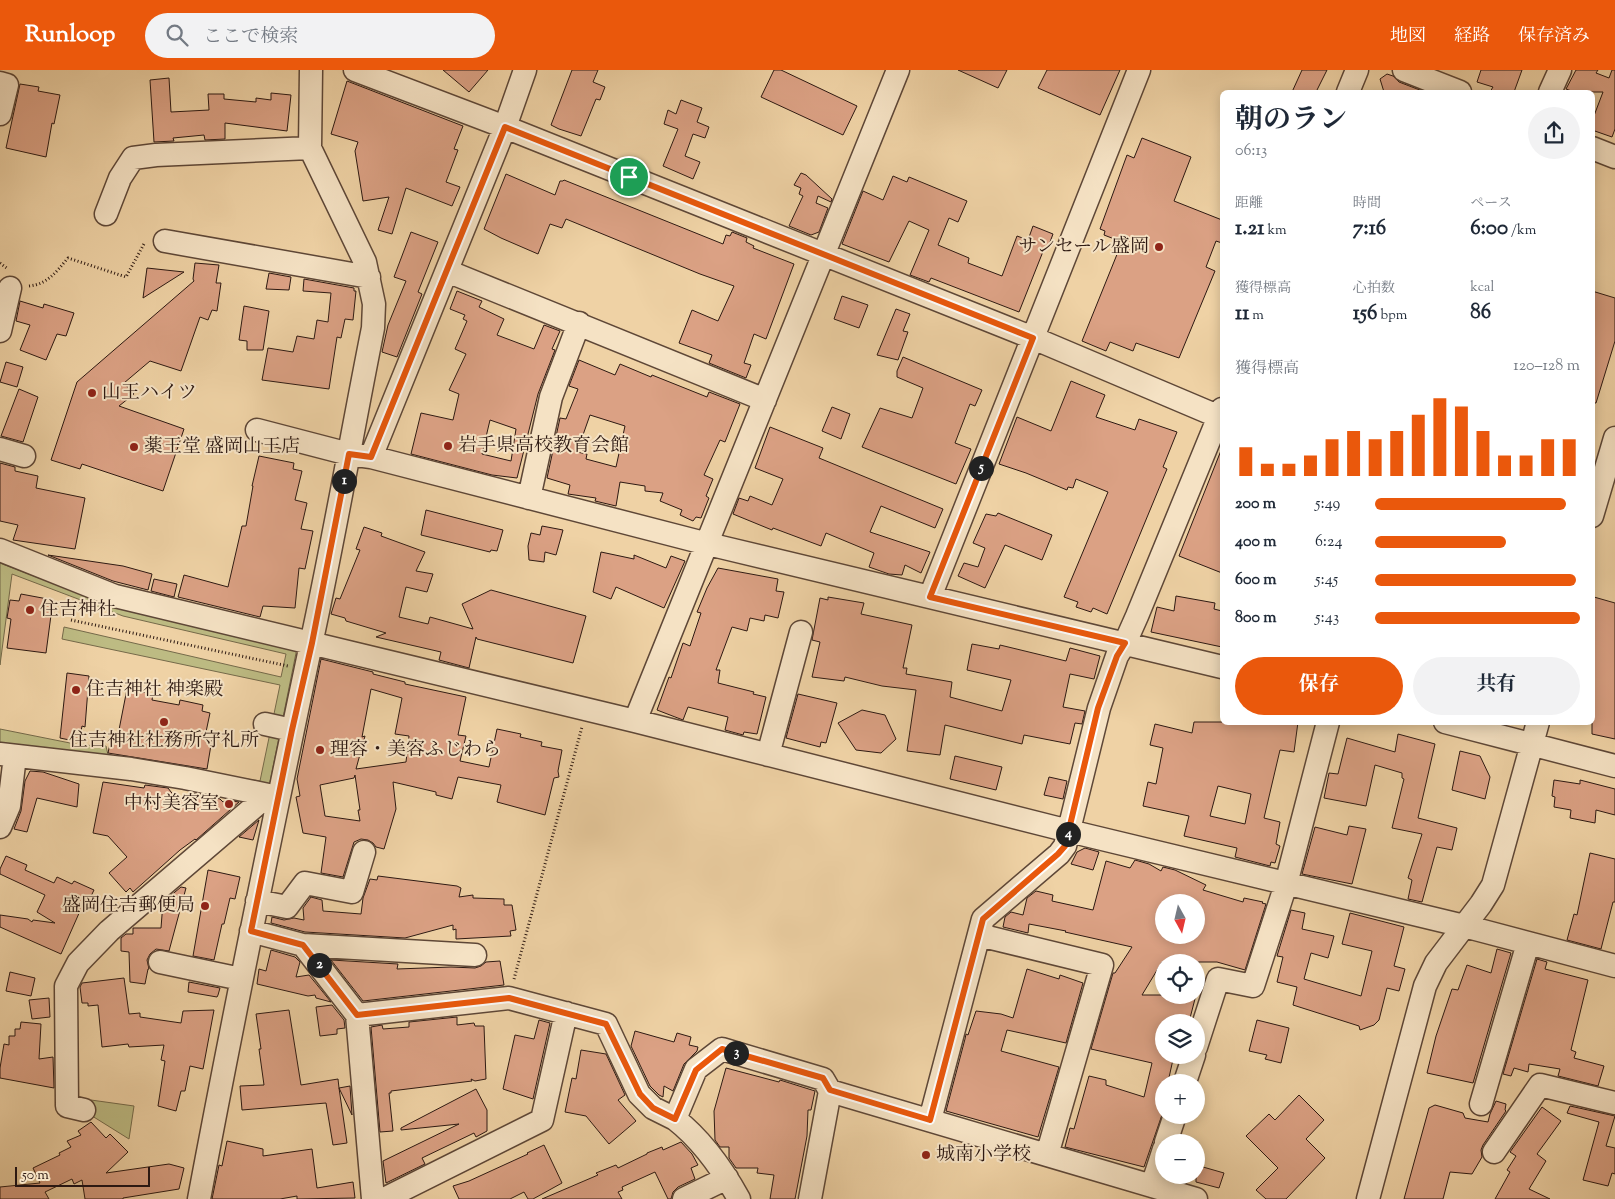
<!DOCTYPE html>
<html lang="ja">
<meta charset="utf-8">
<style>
:root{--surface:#fff;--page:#f2f2f3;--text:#1f2937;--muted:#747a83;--accent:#ea580c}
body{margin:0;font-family:"Sorts Mill Goudy","Noto Serif JP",serif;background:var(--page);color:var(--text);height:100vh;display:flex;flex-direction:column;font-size:19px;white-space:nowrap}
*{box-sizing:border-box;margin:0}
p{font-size:16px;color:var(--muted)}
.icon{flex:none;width:28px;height:28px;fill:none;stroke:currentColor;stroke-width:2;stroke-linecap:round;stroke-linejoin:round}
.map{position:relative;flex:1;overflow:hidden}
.side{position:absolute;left:1220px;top:20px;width:375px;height:635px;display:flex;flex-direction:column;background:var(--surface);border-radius:8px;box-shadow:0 2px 12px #0003}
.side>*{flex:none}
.needle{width:32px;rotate:172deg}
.controls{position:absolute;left:1155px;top:824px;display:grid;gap:10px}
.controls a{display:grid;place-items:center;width:50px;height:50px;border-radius:50%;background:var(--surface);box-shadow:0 2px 12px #0003;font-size:25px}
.scale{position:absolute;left:15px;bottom:12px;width:135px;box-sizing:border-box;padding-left:5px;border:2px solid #2d1912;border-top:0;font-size:14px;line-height:18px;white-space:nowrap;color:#2d1912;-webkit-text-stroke:4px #f5e2c4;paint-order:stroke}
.pin{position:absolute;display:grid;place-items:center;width:42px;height:42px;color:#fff;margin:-21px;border:2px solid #fff;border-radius:50%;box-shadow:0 1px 5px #0007}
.km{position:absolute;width:25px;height:25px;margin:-12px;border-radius:50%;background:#222;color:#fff;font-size:14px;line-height:25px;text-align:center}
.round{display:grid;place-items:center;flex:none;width:52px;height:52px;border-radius:26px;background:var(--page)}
.head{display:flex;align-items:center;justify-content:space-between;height:85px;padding:0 15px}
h1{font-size:28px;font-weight:700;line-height:38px}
.stats{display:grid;grid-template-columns:repeat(3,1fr);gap:8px;height:85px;padding:5px 15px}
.stats div{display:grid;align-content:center}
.stats b{font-size:21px;font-weight:700}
.stats small{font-size:14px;font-weight:400}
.stats p{font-size:14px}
.chart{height:140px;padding:10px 15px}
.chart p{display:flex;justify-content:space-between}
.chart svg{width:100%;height:90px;margin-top:5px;stroke:var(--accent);stroke-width:6}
.cta{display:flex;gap:10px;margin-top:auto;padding:10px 15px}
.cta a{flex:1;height:58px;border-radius:30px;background:var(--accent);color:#fff;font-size:20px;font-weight:700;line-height:58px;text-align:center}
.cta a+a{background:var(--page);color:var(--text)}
ul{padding:0 15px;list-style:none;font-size:16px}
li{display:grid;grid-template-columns:80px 60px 1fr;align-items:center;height:38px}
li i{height:12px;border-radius:6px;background:var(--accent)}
header{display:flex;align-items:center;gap:30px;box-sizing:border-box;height:70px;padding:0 25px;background:var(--accent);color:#fff}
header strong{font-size:24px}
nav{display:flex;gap:28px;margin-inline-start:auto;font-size:18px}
.search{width:350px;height:45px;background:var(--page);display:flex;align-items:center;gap:12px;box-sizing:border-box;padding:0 18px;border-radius:28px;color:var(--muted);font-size:19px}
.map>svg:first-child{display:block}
.green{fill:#bdbb83;stroke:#756a4a}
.building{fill:#dba184;stroke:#2d1912;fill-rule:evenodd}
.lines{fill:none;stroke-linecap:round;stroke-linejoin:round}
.minor-casing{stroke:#5e4737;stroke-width:25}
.path{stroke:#2d1912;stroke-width:3;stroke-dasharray:1 2.5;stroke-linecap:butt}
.minor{stroke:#f5e2c4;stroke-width:22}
.route-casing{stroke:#fff;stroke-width:10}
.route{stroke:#ea580c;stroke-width:6}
.poi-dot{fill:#8f2418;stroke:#f5e2c4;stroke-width:2}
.labels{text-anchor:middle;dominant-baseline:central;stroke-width:4;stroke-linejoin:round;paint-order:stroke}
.poi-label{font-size:19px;fill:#2d1912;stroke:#f5e2c4;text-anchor:start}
</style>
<header>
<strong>Runloop</strong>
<div class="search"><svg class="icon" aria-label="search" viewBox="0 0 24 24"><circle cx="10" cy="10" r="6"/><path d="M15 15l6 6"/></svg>ここで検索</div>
<nav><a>地図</a><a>経路</a><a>保存済み</a></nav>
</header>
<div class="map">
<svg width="1615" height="1129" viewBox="0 0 1615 1129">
<rect width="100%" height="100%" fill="#efd2a5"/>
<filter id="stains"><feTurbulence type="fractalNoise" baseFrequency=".004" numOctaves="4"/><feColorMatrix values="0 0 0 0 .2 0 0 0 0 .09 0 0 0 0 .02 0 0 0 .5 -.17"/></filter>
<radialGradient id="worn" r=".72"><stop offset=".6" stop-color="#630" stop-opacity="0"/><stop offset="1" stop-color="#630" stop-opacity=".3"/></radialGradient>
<path class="green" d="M0,493L115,537L297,578L269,717L0,678V659L80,675L106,676L108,685L151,694L260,711L280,615L62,569L64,557L281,607L286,584L123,546L12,504L0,595Z
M91,1030L134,1036L129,1069L89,1044Z"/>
<path class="building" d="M443,0H488L469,22Z
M572,0H598L593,12L605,17L600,30L596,29L581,66L559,59L551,55Z
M774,0H781L857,36L843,65L761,27Z
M958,0H1007L998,18Z
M1047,0H1120L1100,45L1038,18Z
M1302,0H1327L1316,22H1292Z
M1481,0H1522L1514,22H1490L1493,17L1477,12Z
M1576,0H1598L1596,3L1609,8L1612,0H1615V59L1612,67L1592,60V51L1603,22H1574L1566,19Z
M1387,4L1393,6L1399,12L1425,22H1384L1380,9Z
M169,8L171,42L209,40L208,24H224V29L256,32V28L271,30V23L291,25L287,61L225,53V69L205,70L204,65L173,68L174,71L154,72L150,10Z
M347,11L463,56L454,79L458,80L446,112L460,117L452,136L406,118L392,164L378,160L389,127L363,131L355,81L358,72L331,64Z
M20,14L39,17L38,21L60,25L54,54L52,53L46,87L6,78Z
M681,30L702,38L697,52L709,57L705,68L693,64L685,86L700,92L693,109L663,96L678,59L664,54L668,40L676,44Z
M1142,68L1191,87L1174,131L1222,150V173L1216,171L1206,197L1215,201L1179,288L1136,273L1133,281L1110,272L1106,281L1082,271L1122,172L1104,165L1105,161L1100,159L1127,85L1134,88Z
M801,103L806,105L832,129L831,132L818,126L816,133L828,138L819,162L811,165L789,156L803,126L799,124L801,118L794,115Z
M506,104L555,125L560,111H563L564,110L723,174L726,165L730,166L732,162L747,168L746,172L754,176L753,178L794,194L766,269L754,264L744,293L751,295L746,308L709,293L712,285L679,273L692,240L718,251L734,216L700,204L566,149L562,158L550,154L538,184L501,168L484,159Z
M893,106L907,112L909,107L967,131L958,152L949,148L938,175L969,188L968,193L1002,206L1017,166L1028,170L1033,156L1053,164L1047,180L1044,179L1019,242L931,208L929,212L910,205L929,160L909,151L889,192L842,174L863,121L883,130Z
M411,162L438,172L418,222L422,224L397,287L382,282L388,255L406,211L394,207Z
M195,193L219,195L216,213H221L217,241L212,240L208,250L200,247L181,301L150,291L124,313L134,324L119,336L184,359L163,421L82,394L80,399L51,390L77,312L194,211L193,209Z
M147,198L184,202L143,228Z
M269,203L291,207L289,220L266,219Z
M304,209L354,218V221H356L353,250L345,249L341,268L337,267L329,319L262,310L268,278L293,282L297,266L314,269L317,250L328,252L331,223L303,221Z
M457,221L482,231L479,237L504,249L497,265L534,279L544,255L560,261L552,279L555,280L538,324L517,408L492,405L411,384L421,343L453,350L459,324L449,320L466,284L455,279L467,251L463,249L465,245L450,239ZM490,350L516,359L511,391L482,384Z
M1592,221L1615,228V271L1596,333H1592Z
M842,226L868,235L859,258L834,249Z
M20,231L43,238L44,234L74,243L66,266L57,264L46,290L20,280L30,255L16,251Z
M244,236L269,241L263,280H247V271L239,270Z
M896,239L910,244L903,261L908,262L898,290L877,285Z
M903,287L982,320L975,336L970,334L955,373L971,379L956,414L862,377L880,338L912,348L923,318L897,307V301Z
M579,290L615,305L620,294L651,307L652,305L707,327L709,322L740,334L725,372L720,370L704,405L713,409L706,426L709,428L701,448L696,447L693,451L680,445L682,440L660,431L663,423L645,421V416L620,412L616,436L595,431L596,428L568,424L570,415L547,408L560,348L566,349L578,319L569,316ZM590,345L625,356L616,397L586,389L587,384L577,382Z
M6,292L23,297L17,317L0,312Z
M1071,311L1105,325L1096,347L1135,360L1139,349L1177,362L1163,397L1167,399L1107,544L1093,538L1091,542L1076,537L1078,532L1064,527L1108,422L1076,409L1073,418L1068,417L1067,420L1026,403L999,394L1017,347L1051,361Z
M19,319L38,327L23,372L1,366Z
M832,337L850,344L841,369L822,361Z
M770,357L823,378L819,388L943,439L935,458L881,436L870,462L930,482L921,503L905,495L902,505L889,504L869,497L874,483L826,463L821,476L773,458L772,460L733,444L739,428L748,431L750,426L772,435L783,409L755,398Z
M1222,378V503L1179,486Z
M259,386L294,393L293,399L302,401L295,430L307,433L301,459L313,461L305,499L299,498L295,538L263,536L260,547L178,527L184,505L228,517L242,456H246L253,416H252Z
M0,393L15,397V401L38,406L36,418L85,428L75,479L13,470L18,455L0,451Z
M426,440L503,460L497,481L491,480L490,482L421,465Z
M998,443L1052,465L1042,490L1005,475L985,518L958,506L964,493L978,497L985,478L973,473L986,444L996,446Z
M542,456L563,460L556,485L545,482L544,492L529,490L528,476L531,463L540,465Z
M364,457L382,463L381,466L425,482L416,501L433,504L427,522L406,517L399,547L428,554L430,547L473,559L462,534L491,520L586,546L573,593L477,569L476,567L469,598L439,590L441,582L376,567L386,563L346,551L345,548L331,544L336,528L340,529L360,480L356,479Z
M601,482L634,489V485L666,498L671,486L685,491L664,538L616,517L611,529L593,522Z
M48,485L123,496L152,504L148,520L113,511Z
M718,498L778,509L776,521L784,522L778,548L765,545L764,551L750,548L747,561L732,557L716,600H720L718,613L754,622L753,624L766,627L757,664L744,662L743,665L725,660L728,647L688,637L683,650L657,640L669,607L671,608L683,573L690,576L701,543L697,542L707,518Z
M154,509L177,514L174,527L151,521Z
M21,524L53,530L46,583L7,578L11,549L7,548L10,530L19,531Z
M1176,526L1215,533L1214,539L1222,541V577L1151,562L1157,537L1174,541Z
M828,527L864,533L861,544L912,555L903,598H907L906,604L952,612L950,627L1002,641L1011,610L967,600L972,574L999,579L1000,575L1066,591L1070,578L1100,586L1094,609L1070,604L1063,637L1085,641L1082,654L1075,653L1070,674L1024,665L1022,674L945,655L940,685L907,681L916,620L882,616L845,607L844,611L812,607L820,572L812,570L820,528L828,530Z
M1594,527L1615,533V669L1592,664V535Z
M321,589L373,602V604L405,612V614L466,627L458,665L466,666L460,691L489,697L497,659L521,664L520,667L542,672L541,676L562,680L558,701L559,707L554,708L545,745L497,732L501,715L458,707L452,729L436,725V722L393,712L396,739L384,779L376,777L373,773L368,770L361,769L354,772L343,807L321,803L326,767L303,763L296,727L300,726L297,709ZM371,619L402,628L395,664L409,666L406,692L356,699L365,666L362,667ZM355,705L360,740H358L360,751L325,746L320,715L354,708Z
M67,603L89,606L85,657L82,656L79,672L60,668Z
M127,619L153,624L152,630L179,635L180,630L203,635L202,641L210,643L206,662L213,663L207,699L108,683L111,669L117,670Z
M798,624L837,633L826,673L821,672L820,677L786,668Z
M862,640L885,645L896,669L881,683L856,680L838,653Z
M1194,652H1298L1294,682L1280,680L1264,748L1280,752L1276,774L1280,776L1275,793L1271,792L1270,796L1235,787L1237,778L1184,766L1189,746L1143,736L1148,712L1156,714L1163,678L1150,675L1155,654L1192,663ZM1218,716L1251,724L1245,754L1210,746Z
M1398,664L1435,674L1418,748L1457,758L1452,780L1437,777L1422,832L1408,829L1412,810L1408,808L1422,764L1392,758L1404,709L1402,708V703L1375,695L1366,736L1324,728L1329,703L1338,704L1347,668L1395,682Z
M1460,681L1480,686L1490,707L1485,729L1452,720Z
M955,686L1002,697L996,720L950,709Z
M30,701L43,702L79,714L77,737L37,728L27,762L14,759L21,741L25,711Z
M1049,707L1067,711L1063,729L1044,725Z
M1554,710L1580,714V710L1615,719V745L1596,740L1595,753L1570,748L1571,740L1554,737L1555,727L1552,726Z
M103,712L144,718L145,715L168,718L178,731L181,728L185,732L195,723L220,729L223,732L227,730L239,732L196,770L195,769L180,780L133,822L130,818L126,822L109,803L127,787L108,766L93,763Z
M259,750L253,770L239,767Z
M1349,756L1366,759L1352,814L1302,804L1315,757L1347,765Z
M1085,778L1099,782L1093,800L1071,794L1077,782Z
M1590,783L1615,789V832H1613L1601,879L1567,870L1574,844L1577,845Z
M6,786L27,795L25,800L54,813L57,807L72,814L74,811L94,820L83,843L80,841L61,884L0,857V845L28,849L32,852L33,850L55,853L37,842L45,825L0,804V799Z
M1135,790L1149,794L1161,801L1163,797L1175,800L1206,815L1203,820L1243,832L1244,828L1263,832L1262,833L1266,834L1245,900L1217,892H1162L1142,925H1196L1189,952H1164V985H1174L1168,1012H1164V1039L1144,1097L1065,1077L1070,1058L1074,1059L1089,1006L1106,1010V1015L1144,1027L1152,993L1091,979L1113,903H1115L1132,877L1065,862L1066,861L1029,854L1028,863L1003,857L1005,847L1011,842L1023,845L1027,828L1036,821L1053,825L1052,831L1093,840L1106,791L1130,798ZM1164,832H1196V865H1164Z
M208,800L240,807L235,829L230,828L224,854H222L214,890L193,886Z
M378,806L457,816L461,818L459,827L473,825V828L504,829V835H512L516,860L510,861L511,866L456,869V859L453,860V855L405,868L305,862L271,853L272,847L284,850L294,848L304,850L303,838L311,827L322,830L323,841L361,844L363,828L370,809L377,810Z
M181,817L186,818L169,881L156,879L150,884L147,890L149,899H148L145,914L130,912L129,882L121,881V868L126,864H133V858H161L163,832Z
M1291,840L1305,843L1302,859L1334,866L1328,888L1311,883L1304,909L1361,926L1372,881L1342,874L1350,843L1404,857L1394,896L1405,899L1399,921L1387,918L1379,950L1374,955L1360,960L1359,956L1293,935L1297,917L1277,912L1283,887L1277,886Z
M1497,879L1511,883L1473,1013L1427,1003L1436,966L1452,919L1458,920L1467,895L1491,903Z
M271,880L295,887L300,892L296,907L309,905L331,932L316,928L315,925L308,926L257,914L259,899L266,901Z
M1537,889L1547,892L1545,899L1588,910L1571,980L1576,982L1574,988L1604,996L1598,1016L1558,1006L1560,999L1529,994L1528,1002L1514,998L1511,1006L1503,1004Z
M331,890L398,894L397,899L451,897L475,898L481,896L486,892L500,891L504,915L363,931Z
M1027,899L1059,909L1060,905L1083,913L1066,973L1007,960L1001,981L1059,997L1038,1067L946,1041L965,969L966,964L968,965L976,941L1001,944L1013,948Z
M10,902L35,908L31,926L6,921Z
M124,908L129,944L140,943V947L181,953L183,941L214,940L203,999L190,996L185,1021H181L176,1041L158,1036L165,991L161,990L164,975L129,977L128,974L102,977L98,935L88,936V933H82L80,917L82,913Z
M189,912L220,918L218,925L217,927L188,922Z
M49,928L50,947L32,949L29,930Z
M332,935L344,950L345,958L337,959V964L320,966L316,937Z
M289,940L301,1015L338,1009L339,1018L350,1016L352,1045L339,1018L347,1073L333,1075L326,1033L242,1040L240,1016L264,1015L259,979H261L256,944Z
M457,947V955L474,953L475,956H484L486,1009L475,1011L471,1009L472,1011L391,1021V1023H389L393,1061L380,1062L371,957L382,955L383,959L409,957V952Z
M539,950L550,953L533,1029L503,1019L515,965L534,969Z
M1257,950L1289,958L1281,993L1265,989L1267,985L1249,981Z
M21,952L41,954L39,989L53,987L54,1018L0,1008V998L4,974L9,975V966H15V959H20Z
M635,961L674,972L677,963L691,967L689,975L698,977L697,981L684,994L673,1021L664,1016L663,1027L659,1025L650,1016L631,976Z
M581,980L606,984L625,1025L618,1030L636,1051L609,1074L586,1046L565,1042L572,1008L576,1009Z
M726,998L779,1012L780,1010L815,1021L811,1040H808L807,1066L795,1129H770L774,1105L757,1103L758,1098H736L729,1088V1077H720L715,1070L714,1041Z
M476,1019L487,1040V1061L476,1067L474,1063L422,1088L425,1094L386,1113L383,1091L459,1054L401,1060V1058Z
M1299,1025L1324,1050L1306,1069L1325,1088L1286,1129H1266L1256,1120L1278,1098L1246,1066L1269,1044L1275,1050Z
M1496,1031L1506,1034L1505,1040L1506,1041L1483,1075L1481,1080L1482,1087L1472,1104L1450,1102L1443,1129H1404L1429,1038L1435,1035L1463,1043L1465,1048L1488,1052L1490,1044Z
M1570,1036L1615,1046L1606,1076L1615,1078V1104L1612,1103L1608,1116L1583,1110L1599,1052L1567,1043Z
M1542,1037L1561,1051L1537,1084L1546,1091L1529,1119L1550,1129H1495L1510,1102L1507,1100L1516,1086L1510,1082Z
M91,1052L106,1068L110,1064L128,1082L106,1103L169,1094L184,1098L179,1119L123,1128V1129H85L82,1110L74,1114L72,1109L45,1122L49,1129H0V1117L40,1113L33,1098L60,1085L59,1083L71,1077L67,1071L81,1065L78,1061Z
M227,1071L263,1079V1086L312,1079L317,1118L353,1112L355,1128L297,1129V1126L280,1129H212L219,1095L222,1096Z
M681,1072L692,1084L698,1095L691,1098L695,1109L678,1117L673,1122L671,1129H668L655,1102L622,1117L623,1120L618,1122L622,1129H542L598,1105L596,1103L616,1095L618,1098L647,1084V1083L662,1077L663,1080Z
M544,1075L562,1113L533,1129H528L524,1122L510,1129H459L453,1116L469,1111L528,1084L527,1083Z
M1196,1095L1224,1103L1219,1118L1196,1112Z"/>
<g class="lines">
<defs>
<path id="minor" d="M355,0L505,57L1033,268L1222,348
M1404,0L1460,22
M0,13L7,15L0,44
M1348,22L1357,0
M1550,22L1560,0
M1592,78L1615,87
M106,144L120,108L133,88L156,85L310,78
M165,171L369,207
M447,201L765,330
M0,261L10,218
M257,360L349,384L371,387L708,474L1222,597
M0,379L24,386
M371,387L505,57L525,0
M529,428L551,327L579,253
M1592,446L1615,368
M0,480L115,526L635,651L1069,761L1464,856L1615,896
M930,527L1139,0
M635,651C723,434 811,217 898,0
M1445,652L1615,696
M265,654L292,660
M0,684L131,699L185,708L278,727
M768,685L801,562
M0,757L9,736L15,686
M257,831L287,837L305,813L352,822L364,782
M251,861L303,875L357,945L373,1129
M979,865L1102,895L1047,1085
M303,875L475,885
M160,892L241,909
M357,945L509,928L606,954L639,1024L653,1038L675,1049L696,999L722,979L823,1009L830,1021L810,1129
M1196,977L1218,909L1253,916L1286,814L1328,652
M1185,1012L1194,985
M830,1021L1196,1129
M1481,1034L1528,873
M84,1040L67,1036L66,916L78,893L109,861L268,725
M675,1049C702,1070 723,1100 739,1129
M930,1050L983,849L1059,784L1065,776L1099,638L1117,586L1125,573L1137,546L1222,339
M1166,1072L1175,1045
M1494,1082L1540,1015L1615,1033
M1152,1116L1164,1079
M199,1129C234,943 272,758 311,574C334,469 352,363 373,258L374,234L365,192L310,78L311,0
M384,1129L542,1050L566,943
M684,1129L727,1108
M1368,1129L1425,916L1436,893L1481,834L1493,815L1538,652"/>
</defs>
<use href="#minor" class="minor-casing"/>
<path class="path" d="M0,193L8,199
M29,216C48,214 56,202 68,188L126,207L145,172
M71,550L288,596
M514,909L582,657"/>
<use href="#minor" class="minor"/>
</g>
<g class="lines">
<defs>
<path id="route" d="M505,57L1033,268L930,527L1125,573L1117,586L1098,638L1065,776L1058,784L983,849L930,1050L830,1020L823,1008L722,979L696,1000L675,1049L653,1038L640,1024L606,954L509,928L357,945L303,875L251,861L292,660L312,573L349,384L371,387Z"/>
</defs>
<use href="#route" class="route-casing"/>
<use href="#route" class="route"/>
</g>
<g class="poi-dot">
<circle cx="1159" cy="177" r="5"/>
<circle cx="92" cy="323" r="5"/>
<circle cx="448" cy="376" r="5"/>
<circle cx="134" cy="377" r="5"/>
<circle cx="30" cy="540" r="5"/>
<circle cx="76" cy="620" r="5"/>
<circle cx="164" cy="652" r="5"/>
<circle cx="320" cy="680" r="5"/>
<circle cx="229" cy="734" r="5"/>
<circle cx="205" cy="836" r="5"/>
<circle cx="926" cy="1085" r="5"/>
</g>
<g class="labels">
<g class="poi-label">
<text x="1149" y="177" text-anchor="end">サンセール盛岡</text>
<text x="102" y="323">山王ハイツ</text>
<text x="458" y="376">岩手県高校教育会館</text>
<text x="144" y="377">薬王堂 盛岡山王店</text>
<text x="40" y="540">住吉神社</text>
<text x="86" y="620">住吉神社 神楽殿</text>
<text x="164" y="671" text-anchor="middle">住吉神社社務所守礼所</text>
<text x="330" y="680">理容・美容ふじわら</text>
<text x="219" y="734" text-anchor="end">中村美容室</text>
<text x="195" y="836" text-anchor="end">盛岡住吉郵便局</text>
<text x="936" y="1085">城南小学校</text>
</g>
</g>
<rect width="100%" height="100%" filter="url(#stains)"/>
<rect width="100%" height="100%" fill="url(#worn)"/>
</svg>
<div class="controls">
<a><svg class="needle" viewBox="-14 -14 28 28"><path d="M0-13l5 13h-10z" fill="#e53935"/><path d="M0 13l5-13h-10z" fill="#747a83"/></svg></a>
<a><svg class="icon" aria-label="locate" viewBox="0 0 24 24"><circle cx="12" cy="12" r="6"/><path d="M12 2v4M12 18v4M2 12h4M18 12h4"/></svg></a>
<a><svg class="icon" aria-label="layers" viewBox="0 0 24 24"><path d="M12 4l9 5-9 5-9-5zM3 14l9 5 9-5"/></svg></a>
<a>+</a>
<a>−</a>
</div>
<div class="scale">50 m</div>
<div class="pin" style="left:629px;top:107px;background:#1e9e55"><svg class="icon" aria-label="arrive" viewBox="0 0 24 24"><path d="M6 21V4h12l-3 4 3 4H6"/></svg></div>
<b class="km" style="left:344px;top:411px">1</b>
<b class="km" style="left:319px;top:895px">2</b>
<b class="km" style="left:736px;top:983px">3</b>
<b class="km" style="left:1068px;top:764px">4</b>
<b class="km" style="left:981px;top:398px">5</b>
<section class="side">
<div class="head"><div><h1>朝のラン</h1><p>06:13</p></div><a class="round"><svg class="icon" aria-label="share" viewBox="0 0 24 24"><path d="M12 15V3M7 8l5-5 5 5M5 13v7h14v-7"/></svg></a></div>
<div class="stats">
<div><p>距離</p><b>1.21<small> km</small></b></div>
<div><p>時間</p><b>7:16</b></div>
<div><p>ペース</p><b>6:00<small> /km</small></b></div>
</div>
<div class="stats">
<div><p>獲得標高</p><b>11<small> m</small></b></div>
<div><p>心拍数</p><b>156<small> bpm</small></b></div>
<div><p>kcal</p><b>86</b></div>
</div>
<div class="chart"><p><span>獲得標高</span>120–128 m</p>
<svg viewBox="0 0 160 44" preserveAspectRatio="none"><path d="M5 44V30M15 44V38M25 44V38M35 44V34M45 44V26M55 44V22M65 44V26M75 44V22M85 44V14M95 44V6M105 44V10M115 44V22M125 44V34M135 44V34M145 44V26M155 44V26"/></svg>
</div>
<ul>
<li><b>200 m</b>5:49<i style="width:93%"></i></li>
<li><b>400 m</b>6:24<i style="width:64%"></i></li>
<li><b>600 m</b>5:45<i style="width:98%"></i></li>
<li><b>800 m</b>5:43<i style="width:100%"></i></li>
</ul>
<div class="cta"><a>保存</a><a>共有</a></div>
</section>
</div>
